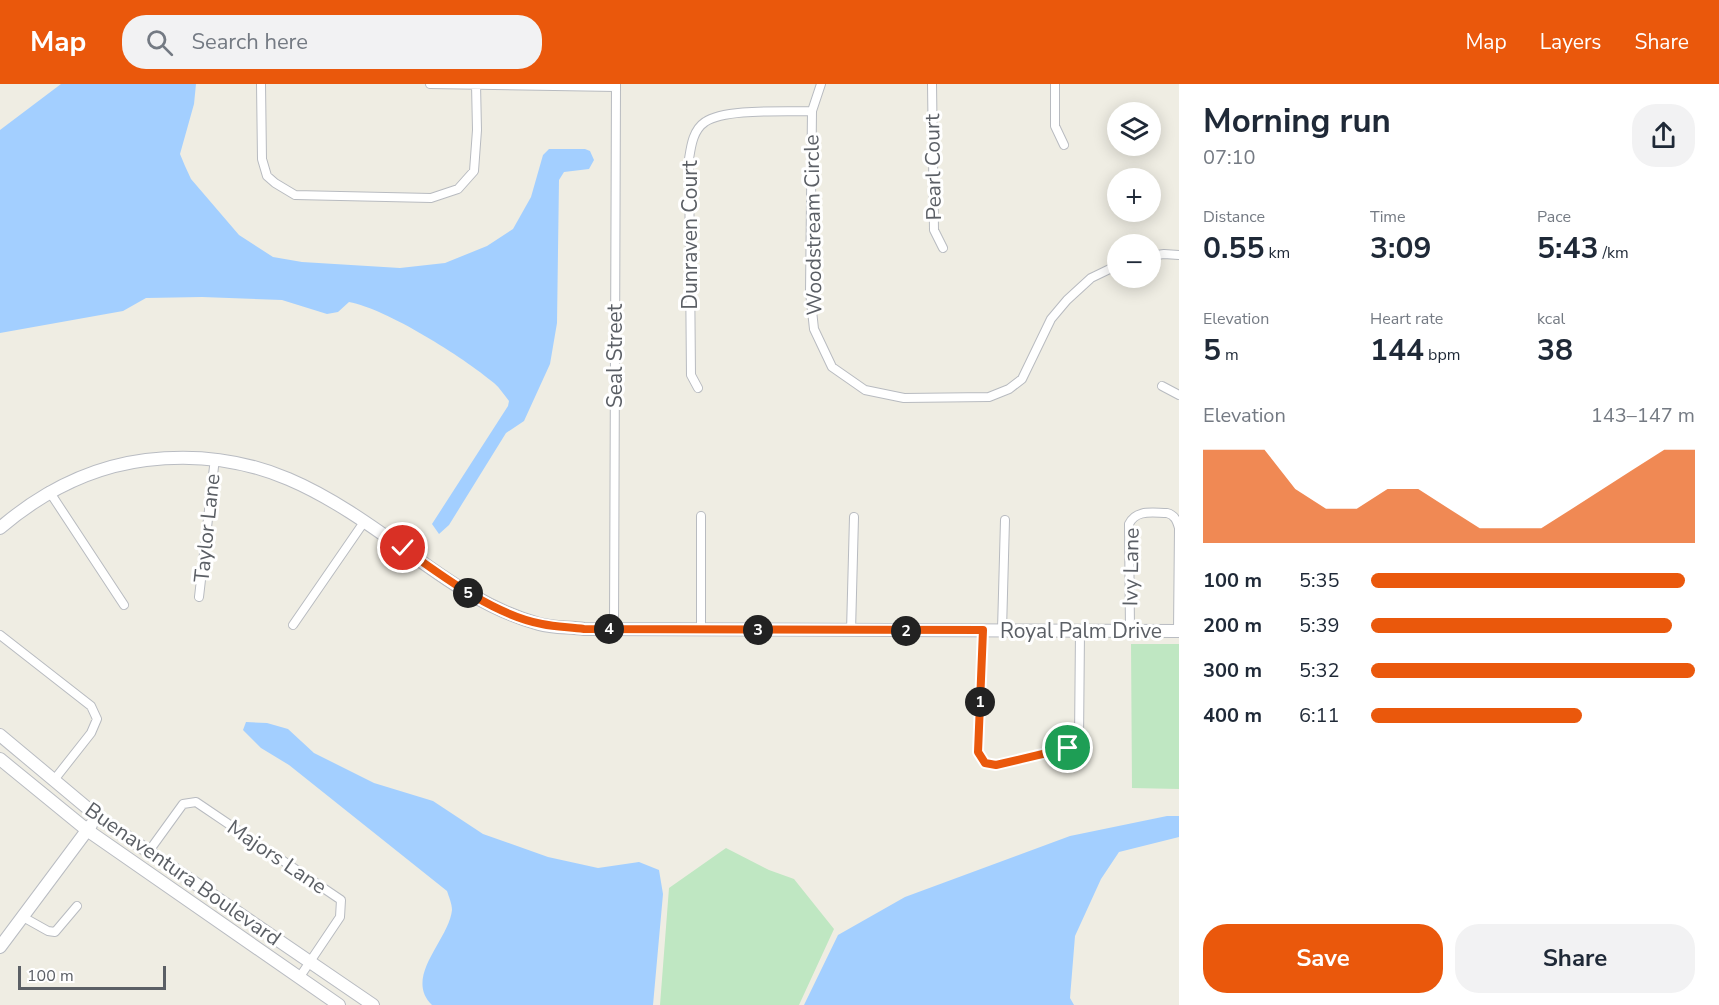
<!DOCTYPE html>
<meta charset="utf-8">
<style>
:root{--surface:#fff;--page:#f2f2f3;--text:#1f2937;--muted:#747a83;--accent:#ea580c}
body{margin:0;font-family:"Nunito Sans",sans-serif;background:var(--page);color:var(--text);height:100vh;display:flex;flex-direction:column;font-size:22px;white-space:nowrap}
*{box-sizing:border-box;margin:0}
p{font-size:20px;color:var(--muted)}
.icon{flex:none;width:33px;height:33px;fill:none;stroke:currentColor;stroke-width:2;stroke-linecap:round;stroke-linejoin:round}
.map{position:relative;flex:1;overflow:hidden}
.sheet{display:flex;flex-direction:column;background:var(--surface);width:540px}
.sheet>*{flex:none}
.controls{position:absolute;left:1107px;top:18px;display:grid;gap:12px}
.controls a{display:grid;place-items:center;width:54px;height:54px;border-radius:50%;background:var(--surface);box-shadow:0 3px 15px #0003;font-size:30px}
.scale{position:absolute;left:18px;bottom:15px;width:148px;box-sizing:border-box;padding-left:6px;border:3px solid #5b5f65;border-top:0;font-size:16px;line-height:21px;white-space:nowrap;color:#5b5f65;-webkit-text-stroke:4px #fff;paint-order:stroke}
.pin{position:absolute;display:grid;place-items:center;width:51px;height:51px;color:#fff;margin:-26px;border:3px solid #fff;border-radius:50%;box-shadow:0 2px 6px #0007}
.km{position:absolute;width:30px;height:30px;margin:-15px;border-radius:50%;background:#222;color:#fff;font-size:16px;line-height:30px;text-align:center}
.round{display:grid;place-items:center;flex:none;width:63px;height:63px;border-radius:24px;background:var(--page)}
.overview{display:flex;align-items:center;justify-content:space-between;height:102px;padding:0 24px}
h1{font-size:33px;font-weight:700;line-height:45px}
.stats{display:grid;grid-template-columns:repeat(3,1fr);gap:9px;height:102px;padding:6px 24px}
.stats div{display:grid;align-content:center}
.stats b{font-size:30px;font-weight:700}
.stats small{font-size:16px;font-weight:400}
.stats p{font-size:16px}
.chart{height:168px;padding:12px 24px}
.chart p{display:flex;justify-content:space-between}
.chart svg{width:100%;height:108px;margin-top:6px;fill:var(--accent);opacity:.7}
.action{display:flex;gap:12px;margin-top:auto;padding:12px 24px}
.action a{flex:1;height:69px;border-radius:24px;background:var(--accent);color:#fff;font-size:24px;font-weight:700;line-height:69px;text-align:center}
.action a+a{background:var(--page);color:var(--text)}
ul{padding:0 24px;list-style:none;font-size:20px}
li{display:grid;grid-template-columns:96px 72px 1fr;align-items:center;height:45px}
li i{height:15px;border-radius:8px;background:var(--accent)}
header{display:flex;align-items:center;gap:36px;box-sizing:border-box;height:84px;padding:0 30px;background:var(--accent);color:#fff}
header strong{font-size:28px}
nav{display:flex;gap:33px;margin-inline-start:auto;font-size:21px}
.search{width:420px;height:54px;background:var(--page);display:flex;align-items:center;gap:15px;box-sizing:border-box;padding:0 21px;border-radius:24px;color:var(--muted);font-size:22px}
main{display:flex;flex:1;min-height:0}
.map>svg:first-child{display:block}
.green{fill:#bfe7c2}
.water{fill:#a3cfff}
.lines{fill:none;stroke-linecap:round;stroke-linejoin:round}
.street-casing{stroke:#b8bbc0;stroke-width:10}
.secondary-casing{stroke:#b9bcc2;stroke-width:14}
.street{stroke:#fff;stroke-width:8}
.secondary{stroke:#fff;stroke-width:12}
.route-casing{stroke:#fff;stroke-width:12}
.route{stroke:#ea580c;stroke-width:8}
.labels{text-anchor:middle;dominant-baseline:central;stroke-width:6;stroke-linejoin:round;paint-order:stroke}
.street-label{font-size:21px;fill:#5b5f65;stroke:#fff}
</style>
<header>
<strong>Map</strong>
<div class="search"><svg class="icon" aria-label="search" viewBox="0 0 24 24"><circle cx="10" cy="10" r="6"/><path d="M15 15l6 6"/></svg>Search here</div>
<nav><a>Map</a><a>Layers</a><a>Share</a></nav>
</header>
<main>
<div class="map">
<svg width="1179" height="921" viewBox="0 0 1179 921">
<rect width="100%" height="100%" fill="#efede3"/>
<path class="green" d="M1131,560H1179V705L1132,704Z
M726,764L769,786L794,795L834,845L799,921H660L669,804Z"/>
<path class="water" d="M61,0H196L194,20L180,70L185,82L191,95L239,151L273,173L302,178L400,184L445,179L487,162L513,145L531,113L543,71L549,65H585L590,67L594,76L589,85L564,88L559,96L557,239L550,280L524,337L506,349L449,441L439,450L432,440L508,322L509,317C504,311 500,304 494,299C463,273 387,225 349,218L338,228L327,230L282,216L202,213L146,214L123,227L0,249V46Z
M246,638L267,639L288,645L314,669L374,699L433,717L483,750L548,773L598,784L639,778L659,786L663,810L653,921H432C403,893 449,856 452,826C452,820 449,813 447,807L289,681L261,664L243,646Z
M1167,732H1179V753L1119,768L1101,795L1075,852L1070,914L1074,921H804L838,851L905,813L1070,752Z"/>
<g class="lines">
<defs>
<path id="street" d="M261,0L262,75L267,92L275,99L295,111L431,114L458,105L474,87L477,46L476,0
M430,0L616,3
M821,0L812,27L810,208L814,245L832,283L865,306L904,314L989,313L1009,305L1022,295L1051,235L1067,216L1091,194L1118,181
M932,0L934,146L943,164
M1055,0V42L1064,61
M1150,172L1164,170L1179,171
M1162,302L1179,311
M698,304L691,291L689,75C691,62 693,46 705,38C725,24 786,28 812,27
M49,407L124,521
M701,432V546
M199,513L215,374
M293,541L364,438
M614,545L616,0
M983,546L978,668L985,679L996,681L1067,664L1079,656L1080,547
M1002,546L1005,436
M851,547L854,433
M1130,547L1129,440C1136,425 1153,429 1167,429C1175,431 1177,437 1179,444L1178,547
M0,551L91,622L97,635L91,649L54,696
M149,767L183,720L196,718L341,816L340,833L299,894
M23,833L48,847L55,848L77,822"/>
<path id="secondary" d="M0,444C42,408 91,383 146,376C257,362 326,409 412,471C451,499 491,527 539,540C553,544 569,543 584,545L1179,547
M0,651L98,733L373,921
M0,675L87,746L339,921
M0,863L91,741"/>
</defs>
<use href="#street" class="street-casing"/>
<use href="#secondary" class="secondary-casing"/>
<use href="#street" class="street"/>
<use href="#secondary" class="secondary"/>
</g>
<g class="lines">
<defs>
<path id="route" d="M403,464C442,492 494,531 542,540C556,543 570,543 584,545L983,546L978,668L985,679L996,681L1068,664"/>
</defs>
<use href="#route" class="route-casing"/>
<use href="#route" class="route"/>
</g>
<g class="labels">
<g class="street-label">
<text transform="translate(933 83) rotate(-91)">Pearl Court</text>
<text transform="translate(813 141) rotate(-91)">Woodstream Circle</text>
<text transform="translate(690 151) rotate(-90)">Dunraven Court</text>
<text transform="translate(615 272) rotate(-90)">Seal Street</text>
<text transform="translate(207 444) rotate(-84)">Taylor Lane</text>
<text transform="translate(1131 483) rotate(-89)">Ivy Lane</text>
<text x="1081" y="547">Royal Palm Drive</text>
<text transform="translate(277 773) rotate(34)">Majors Lane</text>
<text transform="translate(183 790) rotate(35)">Buenaventura Boulevard</text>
</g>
</g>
</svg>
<div class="controls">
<a><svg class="icon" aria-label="layers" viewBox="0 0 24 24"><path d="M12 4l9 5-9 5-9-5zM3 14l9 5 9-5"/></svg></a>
<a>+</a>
<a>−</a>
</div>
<div class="scale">100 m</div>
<div class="pin" style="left:1068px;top:664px;background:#1e9e55"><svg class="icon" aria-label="arrive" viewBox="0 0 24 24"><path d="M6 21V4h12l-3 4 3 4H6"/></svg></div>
<div class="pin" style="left:403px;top:464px;background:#d93025"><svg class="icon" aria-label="check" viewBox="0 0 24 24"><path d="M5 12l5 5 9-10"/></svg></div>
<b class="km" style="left:980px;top:618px">1</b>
<b class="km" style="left:906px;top:547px">2</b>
<b class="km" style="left:758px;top:546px">3</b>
<b class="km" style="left:609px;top:545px">4</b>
<b class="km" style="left:468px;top:509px">5</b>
</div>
<section class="sheet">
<div class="overview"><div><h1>Morning run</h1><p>07:10</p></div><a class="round"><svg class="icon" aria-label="share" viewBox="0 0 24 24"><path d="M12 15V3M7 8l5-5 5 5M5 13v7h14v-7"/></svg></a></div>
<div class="stats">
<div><p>Distance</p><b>0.55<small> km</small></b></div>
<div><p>Time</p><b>3:09</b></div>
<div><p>Pace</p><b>5:43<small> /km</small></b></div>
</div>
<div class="stats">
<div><p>Elevation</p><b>5<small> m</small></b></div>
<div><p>Heart rate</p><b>144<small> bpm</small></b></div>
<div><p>kcal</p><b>38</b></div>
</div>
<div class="chart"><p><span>Elevation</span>143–147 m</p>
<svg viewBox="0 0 160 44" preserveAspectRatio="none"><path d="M0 44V6L10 6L20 6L30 22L40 30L50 30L60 22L70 22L80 30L90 38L100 38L110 38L120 30L130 22L140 14L150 6L160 6V44z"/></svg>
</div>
<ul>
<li><b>100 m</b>5:35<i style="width:97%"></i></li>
<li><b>200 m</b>5:39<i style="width:93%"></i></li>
<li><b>300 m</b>5:32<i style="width:100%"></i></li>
<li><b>400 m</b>6:11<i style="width:65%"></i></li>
</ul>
<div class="action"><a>Save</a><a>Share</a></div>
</section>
</main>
